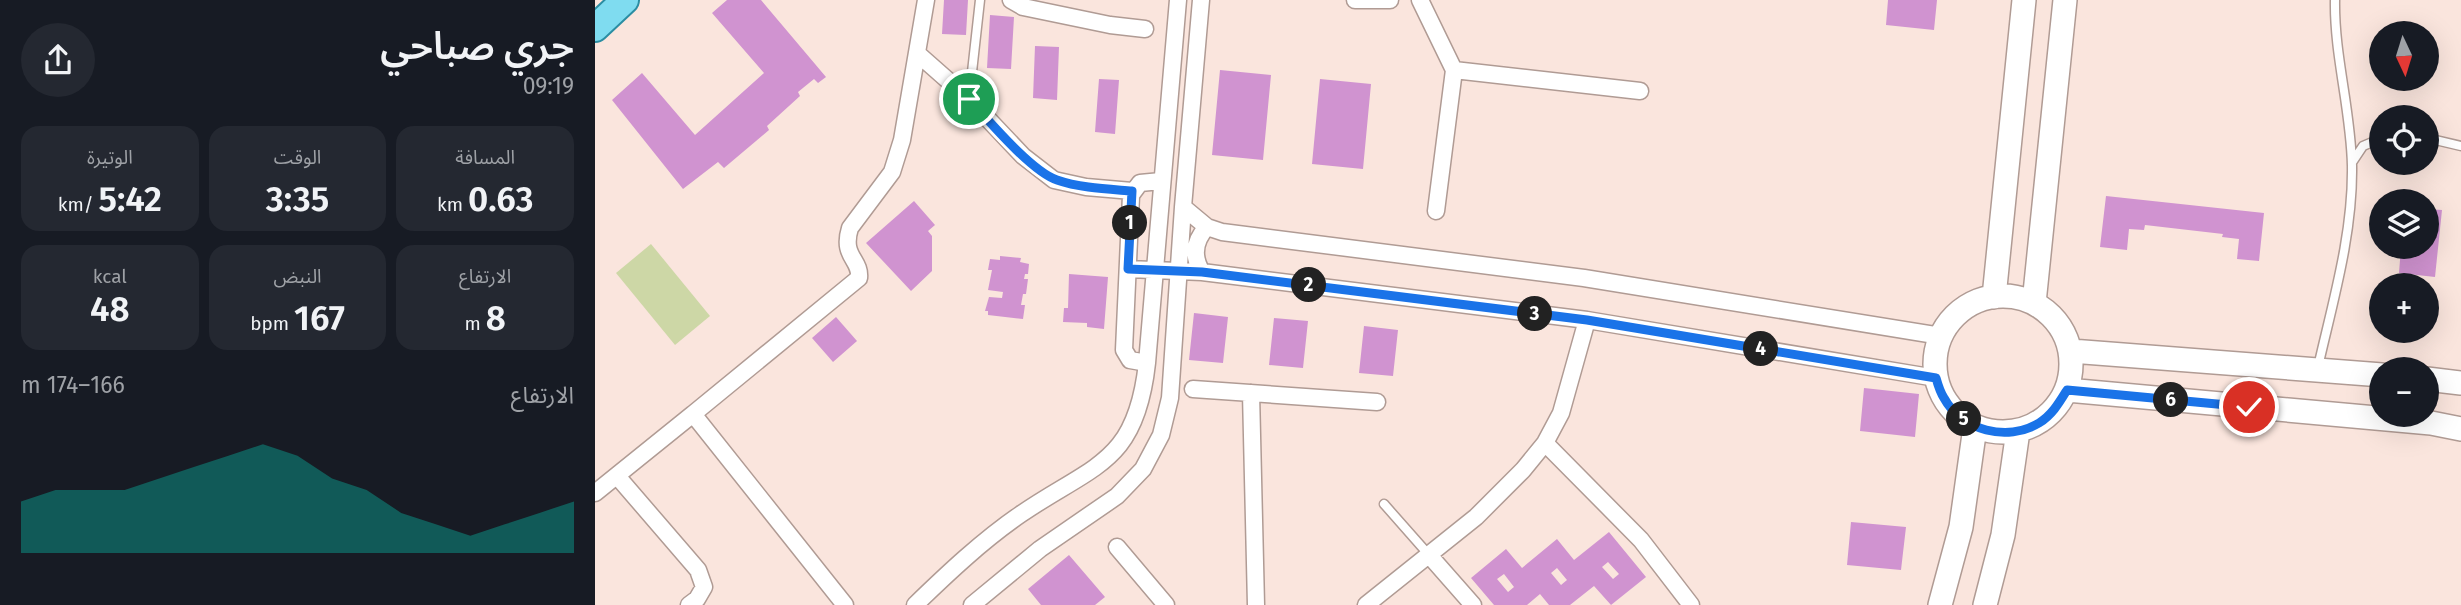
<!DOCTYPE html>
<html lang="ar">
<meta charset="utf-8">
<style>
:root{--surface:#171b24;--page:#242831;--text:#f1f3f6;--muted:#9ea1a6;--accent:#0f766e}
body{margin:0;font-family:"Fira Sans","Noto Sans Arabic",sans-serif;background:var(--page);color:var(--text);direction:rtl;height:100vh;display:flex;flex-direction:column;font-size:26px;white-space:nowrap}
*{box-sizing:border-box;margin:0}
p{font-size:23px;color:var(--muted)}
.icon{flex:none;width:38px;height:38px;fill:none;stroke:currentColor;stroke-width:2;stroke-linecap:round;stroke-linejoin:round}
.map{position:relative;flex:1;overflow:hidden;direction:ltr}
.panel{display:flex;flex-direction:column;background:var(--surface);width:595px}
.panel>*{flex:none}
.needle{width:46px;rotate:176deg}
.fabs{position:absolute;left:1774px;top:21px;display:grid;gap:14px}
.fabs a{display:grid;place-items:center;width:70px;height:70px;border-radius:50%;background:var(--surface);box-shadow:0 7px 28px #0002;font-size:35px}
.pin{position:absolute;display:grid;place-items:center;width:60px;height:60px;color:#fff;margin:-30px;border:4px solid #fff;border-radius:50%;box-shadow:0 2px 7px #0007}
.km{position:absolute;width:35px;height:35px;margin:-18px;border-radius:50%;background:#222;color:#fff;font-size:19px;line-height:35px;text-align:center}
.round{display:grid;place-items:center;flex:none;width:74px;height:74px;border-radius:37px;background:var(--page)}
.overview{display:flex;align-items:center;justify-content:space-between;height:119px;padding:0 21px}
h1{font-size:38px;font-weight:600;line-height:52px}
.metrics{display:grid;grid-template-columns:repeat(3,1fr);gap:10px;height:119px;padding:7px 21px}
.metrics div{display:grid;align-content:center;border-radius:18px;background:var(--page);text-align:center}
.metrics b{font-size:35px;font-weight:600}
.metrics small{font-size:19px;font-weight:400}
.metrics p{font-size:19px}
.chart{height:196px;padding:14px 21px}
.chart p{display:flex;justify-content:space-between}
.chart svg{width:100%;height:126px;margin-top:7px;fill:var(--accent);opacity:.7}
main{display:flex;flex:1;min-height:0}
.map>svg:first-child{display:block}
.pitch{fill:#cdd7a6}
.building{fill:#d093d0;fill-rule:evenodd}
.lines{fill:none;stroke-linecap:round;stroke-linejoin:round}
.lane-casing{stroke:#b09b94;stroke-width:11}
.street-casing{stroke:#b09b94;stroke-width:19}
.secondary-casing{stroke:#b09b94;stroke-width:26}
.primary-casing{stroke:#2b8da2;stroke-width:30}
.lane{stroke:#fff;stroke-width:8}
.street{stroke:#fff;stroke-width:16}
.secondary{stroke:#fff;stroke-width:23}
.primary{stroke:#7fdcf0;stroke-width:26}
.route-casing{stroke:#fff;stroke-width:14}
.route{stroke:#1a73e8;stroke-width:9}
</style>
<main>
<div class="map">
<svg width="1866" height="605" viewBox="0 0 1866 605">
<rect width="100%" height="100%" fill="#fae5dd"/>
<path class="pitch" d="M56,244L115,316L80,345L21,273Z"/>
<path class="building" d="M132,0H166L231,77L223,83L219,79L203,92L205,96L172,126L174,130L129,168L123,162L88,189L17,100L47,73L100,135L169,73L117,13Z
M349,0H373L371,35L347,34Z
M1293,0H1342L1339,30L1291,25Z
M395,15L419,17L416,69L392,68Z
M440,46L464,47L462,100L438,98Z
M625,70L676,75L668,160L617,155Z
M504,79L524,80L520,134L500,132Z
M725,79L776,84L768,169L717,164Z
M1511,196L1669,213L1664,261L1642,259L1644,239L1627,237L1628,234L1550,225L1549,230L1534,229L1532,250L1505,247Z
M319,201L340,225L333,231L337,236V271L316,291L271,243Z
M1832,209L1847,210L1840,277L1804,273L1806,247H1832Z
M405,256L426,258L425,262L434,264L433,274H430L429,279H433L431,294H428L426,305H430L428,319L393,315V311H390L394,297L407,298L408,292L393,290L397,270H393L395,259L405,260Z
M474,274L513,277L509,329L492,327V323L468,322L469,308H473Z
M599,313L633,317L628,363L594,360Z
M241,317L262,341L238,362L217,338Z
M679,318L713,321L708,368L674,365Z
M769,326L803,330L798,376L764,373Z
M1269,388L1324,394L1320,437L1265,431Z
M1256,522L1311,527L1306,570L1252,565Z
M1014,532L1051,577L1016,605L999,586L975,605H954L945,594L932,605H899L876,578L911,549L927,568L962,539L979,560ZM1013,562L1024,574L1018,579L1007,567ZM962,568L972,580L966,585L956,573ZM909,574L919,587L913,592L902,579Z
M474,555L510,597L500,605H446L433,589Z"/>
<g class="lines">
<defs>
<path id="lane" d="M374,99L385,0
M1832,138L1866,146
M1758,161L1768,146L1787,138
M1723,367C1738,301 1758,234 1757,166C1756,110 1739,55 1740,0
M789,504L834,555"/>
<path id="street" d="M416,0L428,7L515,25L550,29
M760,0H795
M825,0L859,70L841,211
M323,54L374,99L428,156L459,180L491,187L537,191
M859,70L1045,91
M588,207L612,227L627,232L989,278L1346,336
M533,269L607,272L992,320L1341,378
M607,272C597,256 599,241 612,227
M552,363L535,360L529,350L536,195L545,183L566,181
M598,389L782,402
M656,393L661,605
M98,414L264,278C266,259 246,257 255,228L297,172L307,140L331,0
M950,443L1046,540L1096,605
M22,476L103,570L109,587L102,599L94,605
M0,493L98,414L250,605
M522,547L571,605
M834,555L878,605
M320,605C353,573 388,540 426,514C499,464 541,464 552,363L583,0
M377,605L445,549L522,496L548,469L566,435L575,398L588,207L606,0
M771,605L881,517L928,470L950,443L966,413L992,320"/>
<path id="secondary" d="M1340 364a68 68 0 1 1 136 0a68 68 0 1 1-136 0Z
M1399,297L1429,0
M1439,303L1470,0
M1476,351L1787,375
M1832,379L1866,383
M1472,390L1836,423L1866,429
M1345,605L1366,527L1380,427
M1390,605L1408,535L1423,431"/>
<path id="primary" d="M0,28L30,0"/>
</defs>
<use href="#lane" class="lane-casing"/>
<use href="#street" class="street-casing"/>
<use href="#secondary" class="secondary-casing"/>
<use href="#primary" class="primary-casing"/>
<use href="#lane" class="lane"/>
<use href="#street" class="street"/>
<use href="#secondary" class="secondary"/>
<use href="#primary" class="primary"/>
</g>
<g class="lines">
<defs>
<path id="route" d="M374,99C393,120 437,172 462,180C485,188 513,189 537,191L533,269L607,272L992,320L1341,378C1343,385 1345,392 1349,398C1367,431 1412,442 1444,423C1457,415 1464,403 1472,390L1654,407"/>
</defs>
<use href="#route" class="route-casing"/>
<use href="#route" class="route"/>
</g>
</svg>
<div class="fabs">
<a><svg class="needle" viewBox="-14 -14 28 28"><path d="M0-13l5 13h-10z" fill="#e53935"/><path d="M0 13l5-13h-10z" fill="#9ea1a6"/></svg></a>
<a><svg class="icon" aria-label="locate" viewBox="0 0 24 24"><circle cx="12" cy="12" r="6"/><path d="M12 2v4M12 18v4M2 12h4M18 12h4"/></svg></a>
<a><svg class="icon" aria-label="layers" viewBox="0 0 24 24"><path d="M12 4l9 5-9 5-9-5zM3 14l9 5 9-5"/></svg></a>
<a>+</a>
<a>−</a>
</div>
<div class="pin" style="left:374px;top:99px;background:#1e9e55"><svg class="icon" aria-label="arrive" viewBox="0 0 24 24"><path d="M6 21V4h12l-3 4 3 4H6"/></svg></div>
<div class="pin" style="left:1654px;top:407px;background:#d93025"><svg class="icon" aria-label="check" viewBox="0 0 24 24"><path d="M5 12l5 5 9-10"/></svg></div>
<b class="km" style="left:535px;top:223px">1</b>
<b class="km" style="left:714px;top:285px">2</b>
<b class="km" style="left:940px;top:314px">3</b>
<b class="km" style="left:1166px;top:349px">4</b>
<b class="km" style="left:1369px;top:419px">5</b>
<b class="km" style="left:1576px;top:400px">6</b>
</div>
<section class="panel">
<div class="overview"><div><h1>جري صباحي</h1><p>09:19</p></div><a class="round"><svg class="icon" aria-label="share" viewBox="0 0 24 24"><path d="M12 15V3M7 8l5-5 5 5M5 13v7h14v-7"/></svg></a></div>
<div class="metrics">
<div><p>المسافة</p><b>0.63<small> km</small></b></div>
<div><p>الوقت</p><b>3:35</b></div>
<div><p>الوتيرة</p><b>5:42<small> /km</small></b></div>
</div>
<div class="metrics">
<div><p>الارتفاع</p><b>8<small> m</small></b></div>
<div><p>النبض</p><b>167<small> bpm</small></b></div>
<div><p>kcal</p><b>48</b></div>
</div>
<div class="chart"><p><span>الارتفاع</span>166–174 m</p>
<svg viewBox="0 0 160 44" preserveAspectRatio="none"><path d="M0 44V26L10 22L20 22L30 22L40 18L50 14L60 10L70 6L80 10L90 18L100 22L110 30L120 34L130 38L140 34L150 30L160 26V44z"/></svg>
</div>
</section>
</main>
